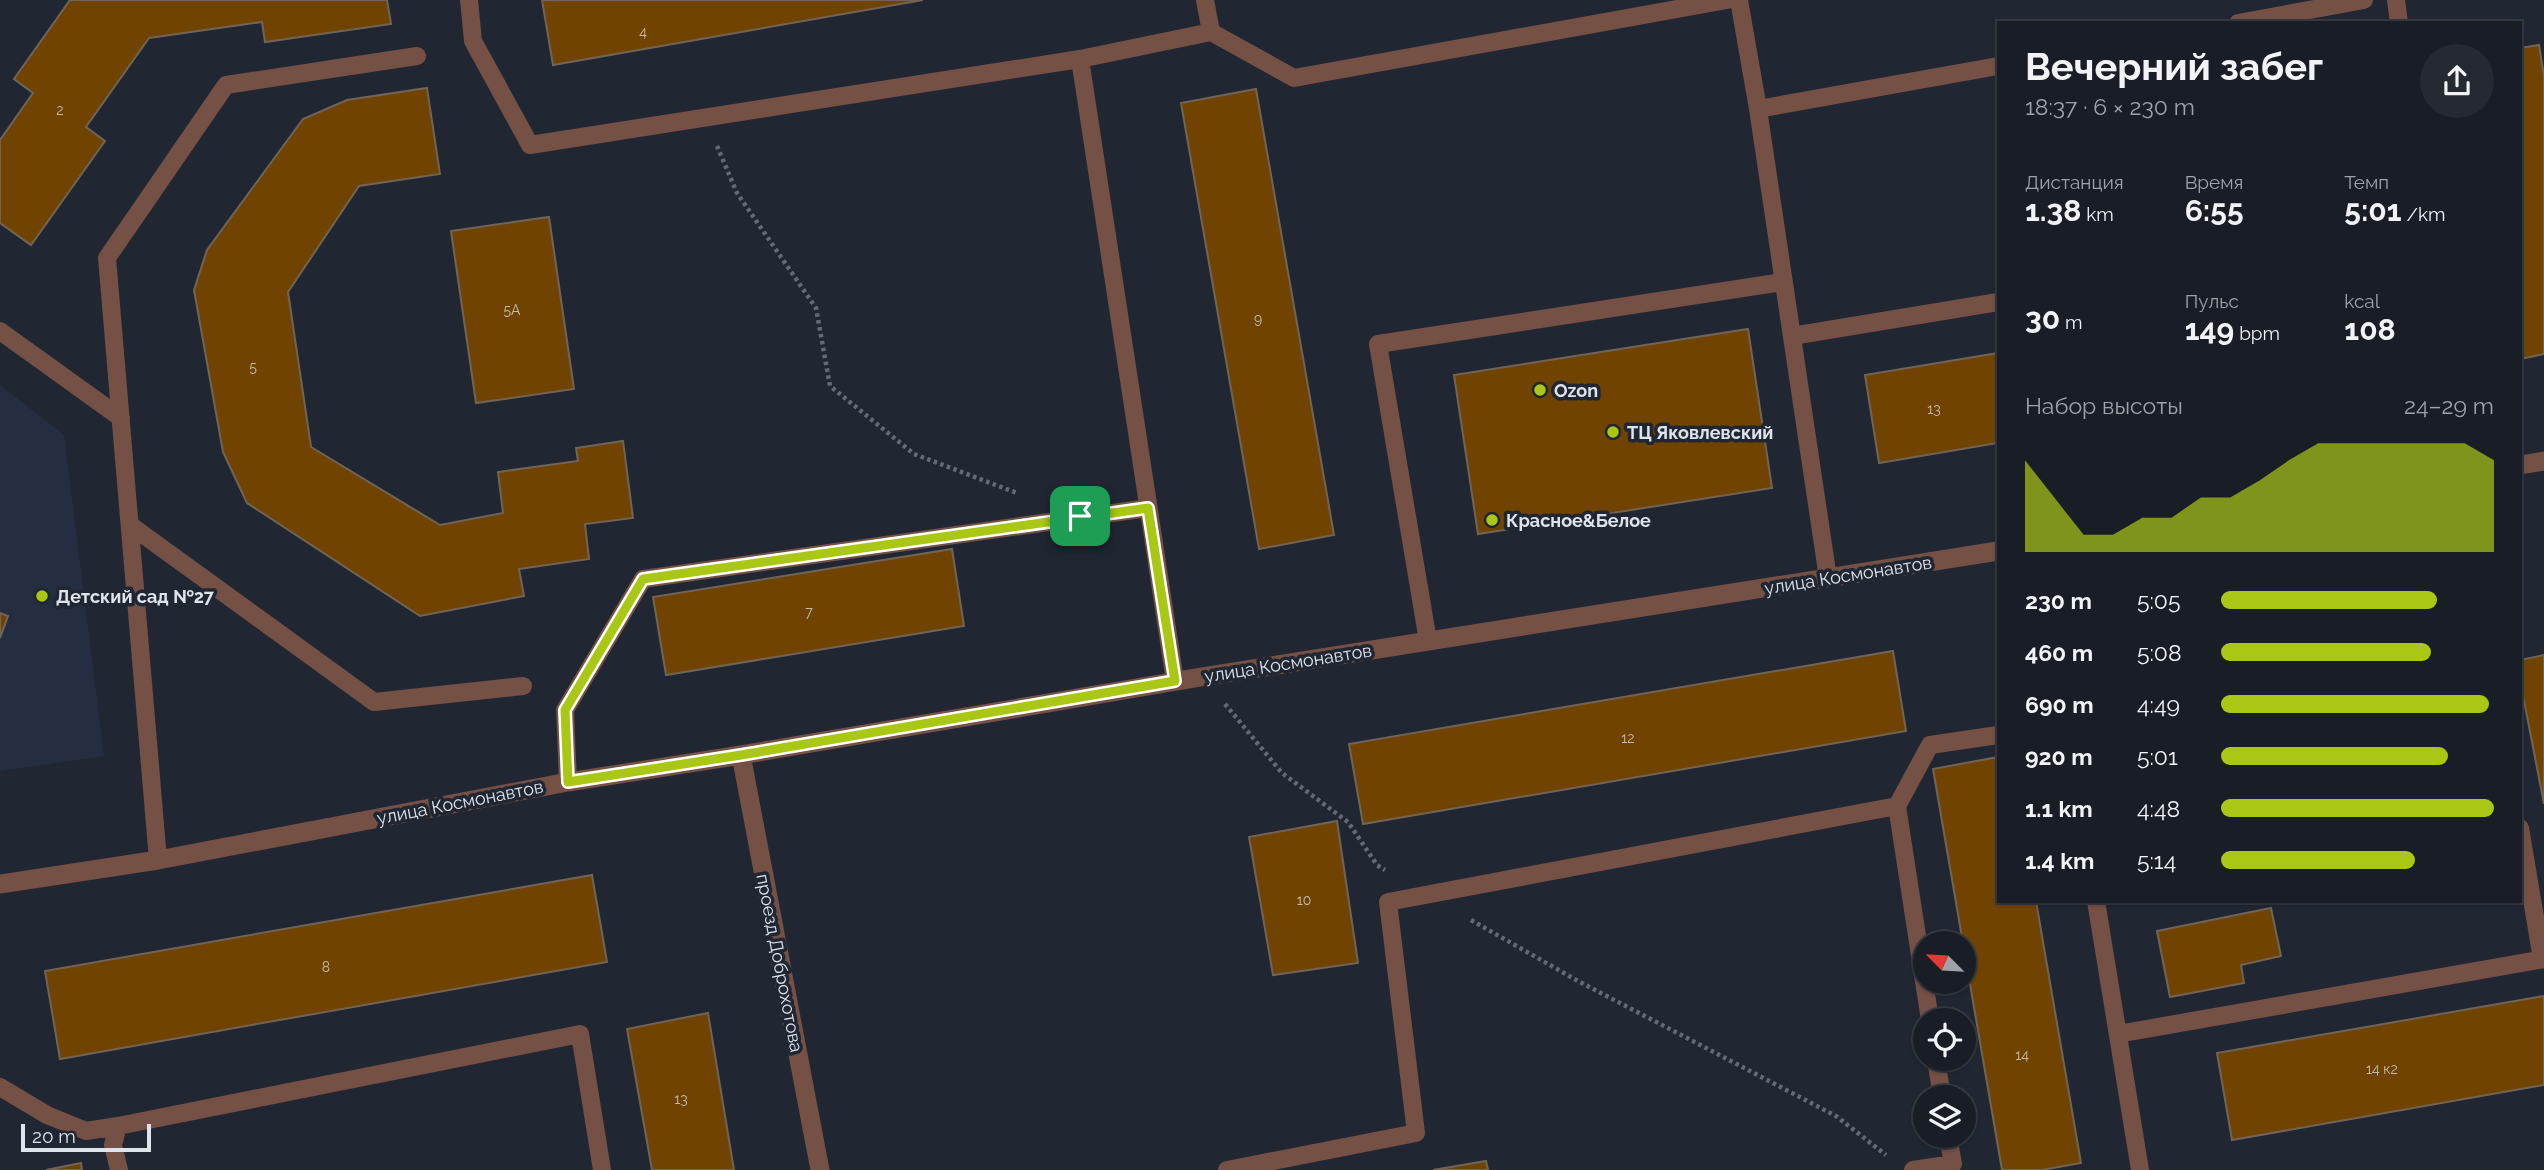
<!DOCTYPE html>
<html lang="ru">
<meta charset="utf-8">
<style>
:root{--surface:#181d26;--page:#252a32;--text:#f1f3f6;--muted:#9fa2a7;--line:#363b43;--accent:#abc716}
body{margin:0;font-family:Raleway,sans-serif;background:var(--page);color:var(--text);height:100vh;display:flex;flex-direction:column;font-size:26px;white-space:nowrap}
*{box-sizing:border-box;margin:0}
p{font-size:23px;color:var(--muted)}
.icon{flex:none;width:38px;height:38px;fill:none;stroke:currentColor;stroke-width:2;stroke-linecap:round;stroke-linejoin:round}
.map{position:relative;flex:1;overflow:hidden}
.sheet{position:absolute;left:1997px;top:21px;width:525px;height:882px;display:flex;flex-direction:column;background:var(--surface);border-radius:0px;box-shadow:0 2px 5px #0004,0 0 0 2px var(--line)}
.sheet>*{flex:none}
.needle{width:46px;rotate:294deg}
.fabs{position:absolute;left:1913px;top:931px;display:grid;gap:14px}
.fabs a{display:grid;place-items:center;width:63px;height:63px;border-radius:50%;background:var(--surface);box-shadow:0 2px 5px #0004,0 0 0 2px var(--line);font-size:35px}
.scale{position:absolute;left:21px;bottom:18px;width:130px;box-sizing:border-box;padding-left:7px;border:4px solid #dfe3ec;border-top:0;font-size:19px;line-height:24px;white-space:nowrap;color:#dfe3ec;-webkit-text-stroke:5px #202733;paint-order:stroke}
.pin{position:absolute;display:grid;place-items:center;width:60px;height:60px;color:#fff;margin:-30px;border-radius:14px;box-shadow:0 4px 10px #0006}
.round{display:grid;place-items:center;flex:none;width:74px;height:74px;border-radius:37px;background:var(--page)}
.summary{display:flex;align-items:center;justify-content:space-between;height:119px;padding:0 28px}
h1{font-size:38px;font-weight:700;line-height:52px}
.figures{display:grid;grid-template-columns:repeat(3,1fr);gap:10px;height:119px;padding:7px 28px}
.figures div{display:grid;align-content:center}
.figures b{font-size:30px;font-weight:700}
.figures small{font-size:19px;font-weight:400}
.figures p{font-size:19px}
.chart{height:196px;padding:14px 28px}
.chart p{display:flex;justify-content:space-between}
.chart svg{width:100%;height:126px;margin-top:7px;fill:var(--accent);opacity:.7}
ul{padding:0 28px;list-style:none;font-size:23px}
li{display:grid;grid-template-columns:112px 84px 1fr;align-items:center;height:52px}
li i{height:18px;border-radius:9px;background:var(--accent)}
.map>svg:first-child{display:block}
.built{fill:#252e40}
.building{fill:#704400;stroke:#706457;stroke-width:2}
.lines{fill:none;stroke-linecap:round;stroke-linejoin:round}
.path{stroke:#646a75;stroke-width:4.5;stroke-dasharray:3.5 3.5;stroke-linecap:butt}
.service{stroke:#745045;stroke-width:18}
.minor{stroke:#745045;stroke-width:19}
.route-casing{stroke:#fff;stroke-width:14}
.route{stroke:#abc716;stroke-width:9}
.poi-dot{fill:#abc716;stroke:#202733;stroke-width:2.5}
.labels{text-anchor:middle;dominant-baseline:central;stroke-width:7;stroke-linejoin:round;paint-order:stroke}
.number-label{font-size:14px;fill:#c3bbb1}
.poi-label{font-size:18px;font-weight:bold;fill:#dfe3ec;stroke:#202733;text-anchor:start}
.street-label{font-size:18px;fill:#dfe3ec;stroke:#202733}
</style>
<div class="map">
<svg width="2544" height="1170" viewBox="0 0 2544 1170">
<rect width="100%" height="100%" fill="#202733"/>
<path class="built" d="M0,385L64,435L104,756L0,771Z"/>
<path class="building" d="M70,0H387L391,24L265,42L262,22L149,38L86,127L105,141L31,245L0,223V140L33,93L14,79Z
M542,0H923L553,65Z
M2539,45L2544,76V354L2520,359V48Z
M427,88L440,174L359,186L288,292L311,447L440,525L503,513L498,472L578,461L576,448L623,441L633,518L585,524L589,559L519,569L524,596L420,616L247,503L223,452L194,290L207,250L303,119L347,100Z
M1256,89L1334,535L1259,549L1181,103Z
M549,217L574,389L476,403L451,231Z
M1748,329L1772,488L1478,534L1454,375Z
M1998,353V443L1879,463L1865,375Z
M952,549L964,626L666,675L653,597Z
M0,613L8,616L0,638Z
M1893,651L1906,731L1363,824L1349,744Z
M2544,655V804L2520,680V660Z
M1998,757V901H2036L2081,1163L2042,1170H2002L1933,769Z
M1337,821L1358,963L1273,975L1249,837Z
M592,875L607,962L60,1059L45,971Z
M2271,908L2281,956L2241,965L2244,983L2170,997L2157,931Z
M2544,996V1085L2232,1140L2217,1053Z
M708,1013L734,1170H652L627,1029Z
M1486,1161L1488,1170H1433Z
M81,1163L82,1170H46Z"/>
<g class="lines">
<path class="path" d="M717,146L737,193L816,308L830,386L914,454L1017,493
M1225,704L1282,773L1348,822L1377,865L1385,870
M1471,920L1578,981L1836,1116L1886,1155"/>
<path class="service" d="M469,0L473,41L530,145L1080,59L1175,681
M1739,0L1758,109
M2396,0L2399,23
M2238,23L2364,0
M1211,32L1294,78L1727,0
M1080,59L1211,32L1205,0
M0,331L121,418
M1792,336L1998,302
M130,525L374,702L523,686
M1828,578L1758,109L1998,66
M1428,641L1378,344L1783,282
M568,782L565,710L643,579L1148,508
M2520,828L2542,959
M158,860L107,258L226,85L417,56
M2096,901L2140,1170
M1930,1020L1897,806L1930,745L1998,735
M2118,1034L2544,959
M1936,1059L1942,1097
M0,1087L47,1115L86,1131L118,1126
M119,1170L113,1145L118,1126L580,1034L602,1170
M1227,1170L1416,1133L1388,902L1897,806
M1913,1170L1953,1164L1948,1136"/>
<path class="minor" d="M2520,465L2544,461
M741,755L820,1170
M0,884L158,860L568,782L741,755L1201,677L1998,551"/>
</g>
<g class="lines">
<defs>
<path id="route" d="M1148,508L1175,681L741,755L568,782L565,710L643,579Z"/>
</defs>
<use href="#route" class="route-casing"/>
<use href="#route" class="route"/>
</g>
<g class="poi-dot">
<circle cx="1540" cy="390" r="7"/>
<circle cx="1613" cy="432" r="7"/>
<circle cx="1492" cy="520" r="7"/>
<circle cx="42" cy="596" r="7"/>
</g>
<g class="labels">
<g class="number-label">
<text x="643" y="32">4</text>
<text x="60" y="110">2</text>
<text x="512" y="310">5А</text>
<text x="1258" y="319">9</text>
<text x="253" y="367">5</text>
<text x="1934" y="409">13</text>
<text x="809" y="612">7</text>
<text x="1628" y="738">12</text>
<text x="1304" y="900">10</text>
<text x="326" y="967">8</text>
<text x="2022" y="1055">14</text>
<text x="2382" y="1069">14 к2</text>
<text x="681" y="1099">13</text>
</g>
<g class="poi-label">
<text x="1554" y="390">Ozon</text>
<text x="1627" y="432">ТЦ Яковлевский</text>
<text x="1506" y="520">Красное&amp;Белое</text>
<text x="56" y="596">Детский сад №27</text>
</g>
<g class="street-label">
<text transform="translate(1848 575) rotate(-9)">улица Космонавтов</text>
<text transform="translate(1288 663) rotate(-9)">улица Космонавтов</text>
<text transform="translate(460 802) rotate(-11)">улица Космонавтов</text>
<text transform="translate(780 963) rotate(79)">проезд Доброхотова</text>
</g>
</g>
</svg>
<div class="fabs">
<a><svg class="needle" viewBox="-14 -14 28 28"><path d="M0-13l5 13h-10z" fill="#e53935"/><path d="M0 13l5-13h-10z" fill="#9fa2a7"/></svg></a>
<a><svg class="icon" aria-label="locate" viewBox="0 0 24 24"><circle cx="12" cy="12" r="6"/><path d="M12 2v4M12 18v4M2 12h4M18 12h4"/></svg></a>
<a><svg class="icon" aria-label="layers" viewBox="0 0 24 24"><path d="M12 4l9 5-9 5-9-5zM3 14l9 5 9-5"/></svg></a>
</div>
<div class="scale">20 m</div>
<div class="pin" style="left:1080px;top:516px;background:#1e9e55"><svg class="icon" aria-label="arrive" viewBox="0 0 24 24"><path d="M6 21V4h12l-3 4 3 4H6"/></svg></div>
<section class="sheet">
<div class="summary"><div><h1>Вечерний забег</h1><p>18:37 · 6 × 230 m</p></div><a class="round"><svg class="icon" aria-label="share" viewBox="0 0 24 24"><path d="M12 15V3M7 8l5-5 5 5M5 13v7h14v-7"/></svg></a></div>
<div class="figures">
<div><p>Дистанция</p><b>1.38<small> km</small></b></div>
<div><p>Время</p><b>6:55</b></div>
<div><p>Темп</p><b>5:01<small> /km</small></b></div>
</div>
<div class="figures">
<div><b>30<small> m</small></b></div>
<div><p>Пульс</p><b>149<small> bpm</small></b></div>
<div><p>kcal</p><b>108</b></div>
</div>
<div class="chart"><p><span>Набор высоты</span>24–29 m</p>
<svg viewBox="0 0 160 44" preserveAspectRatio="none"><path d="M0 44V12L10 25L20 38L30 38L40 32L50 32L60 25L70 25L80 19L90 12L100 6L110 6L120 6L130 6L140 6L150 6L160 12V44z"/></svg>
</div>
<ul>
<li><b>230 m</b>5:05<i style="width:79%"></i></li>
<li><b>460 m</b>5:08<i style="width:77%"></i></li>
<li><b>690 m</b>4:49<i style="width:98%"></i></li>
<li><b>920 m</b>5:01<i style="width:83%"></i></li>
<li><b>1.1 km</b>4:48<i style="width:100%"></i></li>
<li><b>1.4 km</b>5:14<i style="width:71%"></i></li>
</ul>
</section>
</div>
